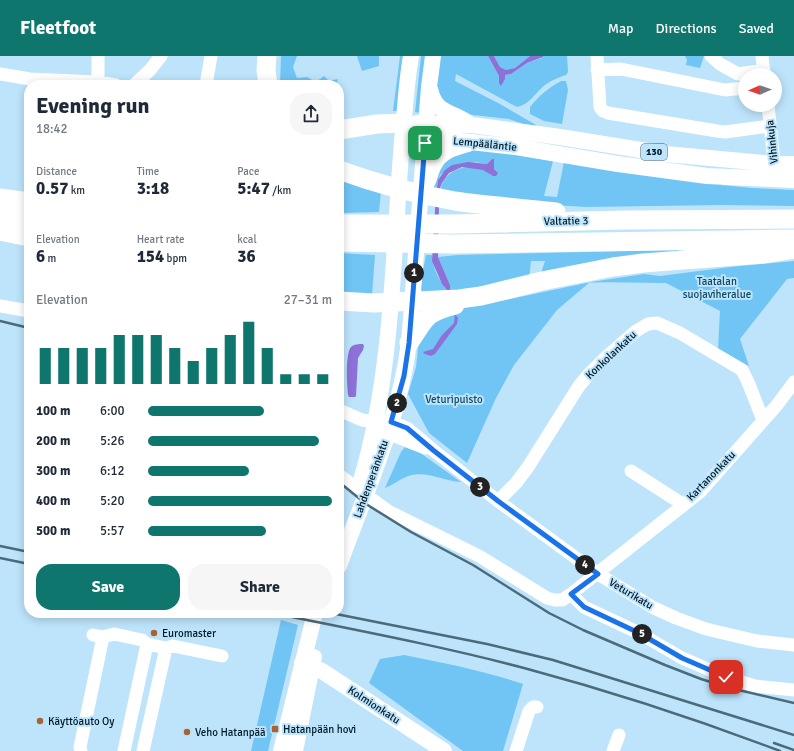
<!DOCTYPE html>
<meta charset="utf-8">
<style>
:root{--surface:#fff;--page:#f6f6f7;--text:#1f2937;--muted:#747a83;--accent:#0f766e}
body{margin:0;font-family:Signika,sans-serif;background:var(--page);color:var(--text);height:100vh;display:flex;flex-direction:column;font-size:15px;white-space:nowrap}
*{box-sizing:border-box;margin:0}
p{font-size:13px;color:var(--muted)}
.icon{flex:none;width:22px;height:22px;fill:none;stroke:currentColor;stroke-width:2;stroke-linecap:round;stroke-linejoin:round}
.map{position:relative;flex:1;overflow:hidden}
.sheet{position:absolute;left:24px;top:24px;width:320px;height:538px;display:flex;flex-direction:column;background:var(--surface);border-radius:16px;box-shadow:0 2px 10px #0003}
.sheet>*{flex:none}
.needle{width:26px;rotate:268deg}
.tools{position:absolute;left:738px;top:12px;display:grid;gap:8px}
.tools a{display:grid;place-items:center;width:44px;height:44px;border-radius:50%;background:var(--surface);box-shadow:0 2px 10px #0003;font-size:20px}
.pin{position:absolute;display:grid;place-items:center;width:34px;height:34px;color:#fff;margin:-17px;border-radius:8px;box-shadow:0 2px 6px #0006}
.km{position:absolute;width:20px;height:20px;margin:-10px;border-radius:50%;background:#222;color:#fff;font-size:11px;line-height:20px;text-align:center}
.round{display:grid;place-items:center;flex:none;width:42px;height:42px;border-radius:16px;background:var(--page)}
.headline{display:flex;align-items:center;justify-content:space-between;height:68px;padding:0 12px}
h1{font-size:22px;font-weight:700;line-height:30px}
.figures{display:grid;grid-template-columns:repeat(3,1fr);gap:6px;height:68px;padding:4px 12px}
.figures div{display:grid;align-content:center}
.figures b{font-size:17px;font-weight:700}
.figures small{font-size:11px;font-weight:400}
.figures p{font-size:11px}
.chart{height:112px;padding:8px 12px}
.chart p{display:flex;justify-content:space-between}
.chart svg{width:100%;height:72px;margin-top:4px;stroke:var(--accent);stroke-width:6}
.primary-button{display:flex;gap:8px;margin-top:auto;padding:8px 12px}
.primary-button a{flex:1;height:46px;border-radius:16px;background:var(--accent);color:#fff;font-size:16px;font-weight:700;line-height:46px;text-align:center}
.primary-button a+a{background:var(--page);color:var(--text)}
ul{padding:0 12px;list-style:none;font-size:13px}
li{display:grid;grid-template-columns:64px 48px 1fr;align-items:center;height:30px}
li i{height:10px;border-radius:5px;background:var(--accent)}
header{display:flex;align-items:center;gap:24px;box-sizing:border-box;height:56px;padding:0 20px;background:var(--accent);color:#fff}
header strong{font-size:19px}
nav{display:flex;gap:22px;margin-inline-start:auto;font-size:14px}
.map>svg:first-child{display:block}
.green{fill:#70c5f4}
.water{fill:#8c71d7}
.lines{fill:none;stroke-linecap:round;stroke-linejoin:round}
.minor{stroke:#fff;stroke-width:13}
.major{stroke:#fff;stroke-width:16}
.highway{stroke:#fff;stroke-width:19}
.rail{stroke:#4b6a7b;stroke-width:2.5}
.route-casing{stroke:#fff;stroke-width:8}
.route{stroke:#1a73e8;stroke-width:5}
.poi-dot{fill:#a86434;stroke:#bde4fb;stroke-width:1.5}
.labels{text-anchor:middle;dominant-baseline:central;stroke-width:4;stroke-linejoin:round;paint-order:stroke}
.shield{fill:#bde4fb;stroke:#395767;stroke-width:1}
.shield-label{font-size:10px;font-weight:bold;fill:#001a28}
.street-label{font-size:11px;fill:#001a28;stroke:#bde4fb}
.park-label{font-size:11px;fill:#0f4964;stroke:#bde4fb}
.poi-label{font-size:11px;fill:#001a28;stroke:#bde4fb;text-anchor:start}
</style>
<header>
<strong>Fleetfoot</strong>
<nav><a>Map</a><a>Directions</a><a>Saved</a></nav>
</header>
<div class="map">
<svg width="794" height="695" viewBox="0 0 794 695">
<rect width="100%" height="100%" fill="#bde4fb"/>
<path class="green" d="M281,0H297L293,11L297,22L307,21L316,26L324,20L329,25L338,23L336,29H280Z
M357,0H379V10L362,15Z
M400,0H406L397,55H393Z
M421,0H427L421,57L415,56Z
M438,0H488L499,20V27L505,23V19L511,18L527,7L542,2L543,0H567L568,16L566,19C559,21 552,24 545,29C536,36 529,49 517,51L456,18L455,25L500,48L536,69V70L532,71L509,63L464,58L439,42L436,24Z
M494,0H530L515,12L506,14L500,11Z
M685,0H704L700,12L686,9L687,4Z
M561,25H566L568,34L562,68L544,65L530,58V51C539,40 548,32 561,25Z
M488,93L553,105L544,140L557,141L564,106L722,126L721,129L752,132L794,134V150L721,149L586,151L503,146L440,136C443,112 473,103 491,119L497,116L494,113V104L492,103L487,108L475,106L441,118L438,124L436,135L432,134L434,125L446,103L462,95Z
M339,118L381,135L379,156L339,157Z
M763,192L540,220L545,205H531L529,223L441,238L419,235L426,199H432C433,213 439,226 449,235L450,229L438,201L458,199Z
M339,197L375,199L372,239L339,237Z
M794,205V222L787,223L740,283L749,310L718,293L720,255L666,227L590,226L557,254L514,309L496,342L467,407L429,377L408,338L416,311L419,283L446,255L491,247L591,226L644,218L660,220L730,211Z
M405,391L419,396L461,426C443,425 426,414 408,420C400,423 393,429 385,432L401,396Z
M281,564L298,569L268,695H251Z
M404,599C445,607 484,615 523,628L503,695H463L369,627L380,603Z"/>
<path class="water" d="M488,0H494L500,11L506,14L515,12L530,0H543V1L527,7L511,18L505,19V23L501,30L499,27V20Z
M492,103H494V113L498,117L496,120H493L483,114L462,111L449,117L442,127L440,132L439,147L438,201L450,229V234L448,235L442,228L432,205L436,138L438,124L445,114L452,109L468,106L487,108Z
M455,258L458,262L457,268L435,298L431,300L425,298L423,296L433,293L442,279L454,267Z
M363,288L364,290L363,294L358,302L356,340L355,341H349L348,339C347,330 345,298 351,291C354,288 359,288 363,288Z"/>
<g class="lines">
<path class="minor" d="M597,0L600,51L603,55L608,57L717,75L725,76L770,70
M711,0L720,8L738,18L764,14
M762,0L764,19
M597,14L621,13L725,34L745,32
M0,18L30,23L98,26L116,29
M98,29V0
M134,29L150,14L161,0
M206,29L211,0
M768,49L775,116
M0,250L29,255
M339,354L362,364L375,366H391L407,372L433,394L498,445L598,518L654,552L676,562L706,573L757,585L794,589
M380,371L387,377L425,392
M631,415L684,449
M339,419L388,455L479,500L547,542L555,544H562L571,538L700,436L777,349L794,326
M498,445L516,427L528,411L579,330L589,318L604,303L636,275L648,268L657,267L680,277L742,314L748,326L763,364
M571,538L584,551L639,577L682,602L726,621L755,630L794,634
M103,581L114,578L142,584L147,588L166,592L173,590L222,600
M81,695L80,691L103,581L93,579
M124,695L147,588
M143,695L166,592
M516,695L529,655L533,651H537
M613,695L619,679"/>
<path class="major" d="M430,33C436,58 449,54 467,66
M417,67L472,69L560,81L666,98L775,108H794
M415,77L426,81L516,91L618,108L707,120L794,124
M427,127C430,121 431,114 434,109C441,95 454,92 468,88
M362,421C393,315 393,195 402,85C405,56 406,28 411,0
M339,510C365,437 399,365 409,287L429,31L433,0
M302,607L322,615L444,695
M281,695L315,557
M295,695L314,601"/>
<path class="highway" d="M267,0L266,14L268,29
M339,74L377,68L404,67
M339,114C377,128 415,138 455,145C488,150 522,152 556,156
M0,142L29,146
M0,159L29,163
M339,168H454L625,164L794,163
M0,175L29,181
M339,186L453,188L794,183
M339,245L374,247L459,243L481,240L542,225L613,211L643,207L764,198L794,193
M409,287C426,263 423,257 455,249"/>
<path class="rail" d="M0,265L29,272
M339,426L366,448L411,476L473,509L549,557L583,574L665,609L701,623L730,632L794,647
M0,490L29,496
M0,502L29,508
M272,557C356,574 441,590 524,612C610,635 696,663 780,695
M331,557L487,588L553,604L794,679
M774,687L794,694"/>
</g>
<g class="lines">
<defs>
<path id="route" d="M425,87L409,287L404,320L391,366L407,372L433,394L498,445L598,518L571,538L584,551L639,577L682,602L726,621"/>
</defs>
<use href="#route" class="route-casing"/>
<use href="#route" class="route"/>
</g>
<g class="poi-dot">
<circle cx="154" cy="577" r="4"/>
<circle cx="40" cy="665" r="4"/>
<rect x="271" y="669" width="8" height="8" rx="2"/>
<circle cx="187" cy="676" r="4"/>
</g>
<g class="labels">
<rect class="shield" x="641" y="88" width="26" height="16" rx="3"/>
<g class="shield-label">
<text x="654" y="96">130</text>
</g>
<g class="street-label">
<text transform="translate(772 86) rotate(-96)">Vihinkuja</text>
<text transform="translate(485 88) rotate(6)">Lempääläntie</text>
<text transform="translate(566 165) rotate(-1)">Valtatie 3</text>
<text transform="translate(611 299) rotate(-43)">Konkolankatu</text>
<text transform="translate(711 420) rotate(-46)">Kartanonkatu</text>
<text transform="translate(371 423) rotate(-70)">Lahdenperänkatu</text>
<text transform="translate(631 538) rotate(31)">Veturikatu</text>
<text transform="translate(374 649) rotate(33)">Kolmionkatu</text>
</g>
<g class="park-label">
<text x="717" y="225">Taatalan<tspan x="717" dy="13">suojaviheralue</tspan></text>
<text x="454" y="343">Veturipuisto</text>
</g>
<g class="poi-label">
<text x="162" y="577">Euromaster</text>
<text x="48" y="665">Käyttöauto Oy</text>
<text x="283" y="673">Hatanpään hovi</text>
<text x="195" y="676">Veho Hatanpää</text>
</g>
</g>
</svg>
<div class="tools">
<a><svg class="needle" viewBox="-14 -14 28 28"><path d="M0-13l5 13h-10z" fill="#e53935"/><path d="M0 13l5-13h-10z" fill="#747a83"/></svg></a>
</div>
<div class="pin" style="left:425px;top:87px;background:#1e9e55"><svg class="icon" aria-label="arrive" viewBox="0 0 24 24"><path d="M6 21V4h12l-3 4 3 4H6"/></svg></div>
<div class="pin" style="left:726px;top:621px;background:#d93025"><svg class="icon" aria-label="check" viewBox="0 0 24 24"><path d="M5 12l5 5 9-10"/></svg></div>
<b class="km" style="left:414px;top:217px">1</b>
<b class="km" style="left:397px;top:347px">2</b>
<b class="km" style="left:480px;top:431px">3</b>
<b class="km" style="left:585px;top:509px">4</b>
<b class="km" style="left:642px;top:578px">5</b>
<section class="sheet">
<div class="headline"><div><h1>Evening run</h1><p>18:42</p></div><a class="round"><svg class="icon" aria-label="share" viewBox="0 0 24 24"><path d="M12 15V3M7 8l5-5 5 5M5 13v7h14v-7"/></svg></a></div>
<div class="figures">
<div><p>Distance</p><b>0.57<small> km</small></b></div>
<div><p>Time</p><b>3:18</b></div>
<div><p>Pace</p><b>5:47<small> /km</small></b></div>
</div>
<div class="figures">
<div><p>Elevation</p><b>6<small> m</small></b></div>
<div><p>Heart rate</p><b>154<small> bpm</small></b></div>
<div><p>kcal</p><b>36</b></div>
</div>
<div class="chart"><p><span>Elevation</span>27–31 m</p>
<svg viewBox="0 0 160 44" preserveAspectRatio="none"><path d="M5 44V22M15 44V22M25 44V22M35 44V22M45 44V14M55 44V14M65 44V14M75 44V22M85 44V30M95 44V22M105 44V14M115 44V6M125 44V22M135 44V38M145 44V38M155 44V38"/></svg>
</div>
<ul>
<li><b>100 m</b>6:00<i style="width:63%"></i></li>
<li><b>200 m</b>5:26<i style="width:93%"></i></li>
<li><b>300 m</b>6:12<i style="width:55%"></i></li>
<li><b>400 m</b>5:20<i style="width:100%"></i></li>
<li><b>500 m</b>5:57<i style="width:64%"></i></li>
</ul>
<div class="primary-button"><a>Save</a><a>Share</a></div>
</section>
</div>
